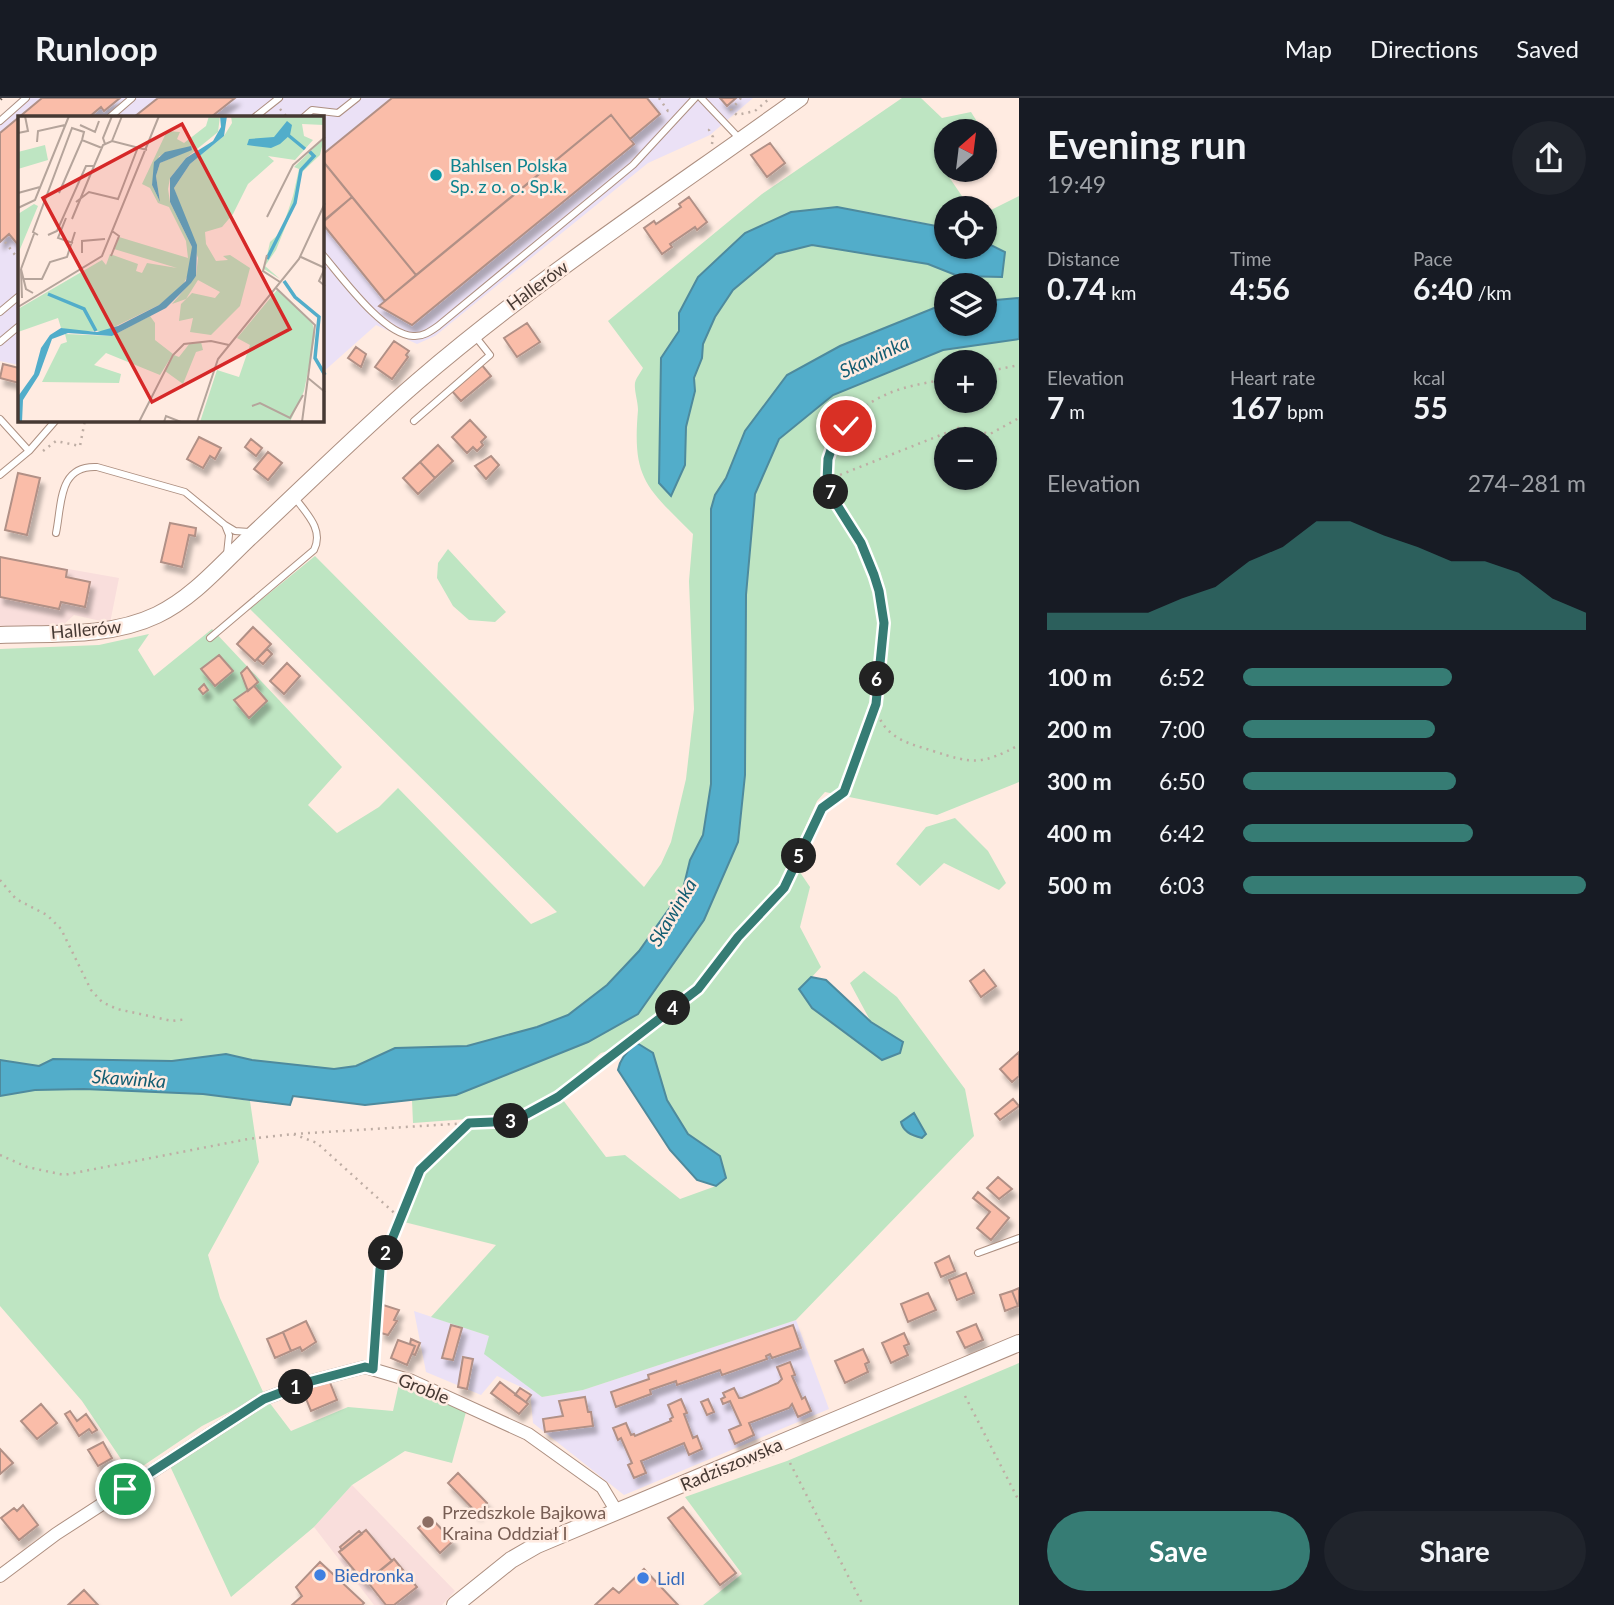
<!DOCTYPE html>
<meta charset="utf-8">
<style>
:root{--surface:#171b24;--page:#20242c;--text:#f1f3f6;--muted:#9ea1a6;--line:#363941;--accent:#367c74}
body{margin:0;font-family:Lato,sans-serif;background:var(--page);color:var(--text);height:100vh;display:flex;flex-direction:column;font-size:26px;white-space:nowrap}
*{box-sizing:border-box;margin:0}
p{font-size:23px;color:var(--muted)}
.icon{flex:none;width:38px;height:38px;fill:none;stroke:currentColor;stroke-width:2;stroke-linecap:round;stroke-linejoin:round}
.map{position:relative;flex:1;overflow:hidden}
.sheet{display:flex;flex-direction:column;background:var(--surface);width:595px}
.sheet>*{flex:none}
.needle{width:46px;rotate:28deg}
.controls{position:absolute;left:934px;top:21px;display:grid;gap:14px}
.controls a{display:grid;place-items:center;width:63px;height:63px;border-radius:50%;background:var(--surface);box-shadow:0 2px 5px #0004;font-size:35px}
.pin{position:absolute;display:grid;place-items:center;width:60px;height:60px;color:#fff;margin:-30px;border:4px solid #fff;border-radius:50%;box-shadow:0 2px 7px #0007}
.km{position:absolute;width:35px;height:35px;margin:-18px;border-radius:50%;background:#222;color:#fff;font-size:19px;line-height:35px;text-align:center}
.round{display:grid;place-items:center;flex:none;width:74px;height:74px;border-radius:37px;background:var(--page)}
.head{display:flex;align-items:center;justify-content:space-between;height:119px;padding:0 28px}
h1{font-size:38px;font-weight:700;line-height:52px}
.metrics{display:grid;grid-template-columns:repeat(3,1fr);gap:10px;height:119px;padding:7px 28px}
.metrics div{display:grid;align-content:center}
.metrics b{font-size:30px;font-weight:700}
.metrics small{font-size:19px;font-weight:400}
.metrics p{font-size:19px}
.chart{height:196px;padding:14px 28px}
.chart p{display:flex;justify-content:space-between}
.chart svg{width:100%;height:126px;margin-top:7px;fill:var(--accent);opacity:.7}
.action{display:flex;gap:14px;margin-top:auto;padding:14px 28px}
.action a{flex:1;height:80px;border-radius:42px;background:var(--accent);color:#fff;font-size:28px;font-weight:700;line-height:80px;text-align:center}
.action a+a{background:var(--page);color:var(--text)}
ul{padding:0 28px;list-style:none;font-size:23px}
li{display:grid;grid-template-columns:112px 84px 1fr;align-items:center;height:52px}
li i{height:18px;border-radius:9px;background:var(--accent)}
header{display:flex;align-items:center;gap:42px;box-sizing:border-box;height:98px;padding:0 35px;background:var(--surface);border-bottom:2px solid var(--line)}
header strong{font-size:33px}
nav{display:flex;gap:38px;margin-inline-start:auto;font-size:24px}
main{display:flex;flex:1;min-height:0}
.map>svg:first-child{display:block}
.commercial{fill:#f9dedc}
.industrial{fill:#ebe1f6}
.green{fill:#bee5c2;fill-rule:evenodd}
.water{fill:#52adca;stroke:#4e8a9d;stroke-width:2}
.building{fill:#fabda9;stroke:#b19086;stroke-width:2;filter:url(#shadow)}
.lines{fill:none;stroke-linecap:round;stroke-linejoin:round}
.service-casing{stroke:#ad8f80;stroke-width:8}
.minor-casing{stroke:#ad8f80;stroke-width:14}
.tertiary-casing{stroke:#ad8f80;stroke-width:18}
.path{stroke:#beada4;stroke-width:2.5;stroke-dasharray:2 5;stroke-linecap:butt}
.service{stroke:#fff;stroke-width:6}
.minor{stroke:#fff;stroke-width:12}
.tertiary{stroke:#fff;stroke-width:16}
.rail{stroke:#655750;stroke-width:4.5;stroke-dasharray:3.5 7;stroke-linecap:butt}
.route-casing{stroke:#fff;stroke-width:14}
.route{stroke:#367c74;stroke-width:9}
.culture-dot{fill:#0f9aa8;stroke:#ffebe1;stroke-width:2.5}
.education-dot{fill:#8d6e63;stroke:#ffebe1;stroke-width:2.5}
.shop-dot{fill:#3f7fe0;stroke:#ffebe1;stroke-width:2.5}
.labels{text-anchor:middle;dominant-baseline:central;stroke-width:5;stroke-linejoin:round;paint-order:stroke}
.culture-label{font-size:18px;fill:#0d838f;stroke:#ffebe1;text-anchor:start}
.street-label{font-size:18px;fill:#463933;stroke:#ffebe1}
.education-label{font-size:18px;fill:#785e54;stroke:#ffebe1;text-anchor:start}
.shop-label{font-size:18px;fill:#366cbe;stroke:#ffebe1;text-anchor:start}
.water-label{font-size:19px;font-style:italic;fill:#145d72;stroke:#ffebe1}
.inset-river{fill:none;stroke:#52adca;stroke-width:3.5}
.inset-road{fill:none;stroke:#b5a49b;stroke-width:2}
.view{fill:#d62828;fill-opacity:0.15;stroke:#d62828;stroke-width:3.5}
.inset-edge{fill:none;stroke:#463933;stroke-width:3.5}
</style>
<header>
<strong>Runloop</strong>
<nav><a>Map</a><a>Directions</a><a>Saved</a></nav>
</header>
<main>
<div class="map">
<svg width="1019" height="1507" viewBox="0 0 1019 1507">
<defs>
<filter id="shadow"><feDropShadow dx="4" dy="7" stdDeviation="2" flood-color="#0004"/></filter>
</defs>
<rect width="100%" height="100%" fill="#ffebe1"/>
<path class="commercial" d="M0,459L119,480L110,525L74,517L62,528L0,530Z
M352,1387L455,1493L442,1507H374L314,1429Z"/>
<path class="industrial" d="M20,0H753L710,37L648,65L435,238L417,246L376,227L322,275V19H19V267L0,263V18Z
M414,1213L489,1238L542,1299L583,1292L796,1222L829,1311L624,1397L533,1325L530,1293L497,1278L481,1297L426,1274Z"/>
<path class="green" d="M902,0H921L942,20L971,14L983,33H947L945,73L970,110H947V130L901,120L791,114L745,135L698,179L679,214V233L661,260L659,330L685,367L686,329L695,293L694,280L702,260L703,246L715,219L733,192L776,156L812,147L928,166L958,178L1005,154L985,144V115L1019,98V200L985,203V187H947V207L939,208L840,248L787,277L745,333L726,380L715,397L711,411V686L703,737L690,762L683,791L639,853L607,887L568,917L537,929L467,948L395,950L356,968L334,971L251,962L226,956L172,963L53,961L39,968L0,962V551L99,547L149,536L138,552L154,578L212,531L342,669L308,707L337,735L379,709L398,690L531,826L557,814L250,511L315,458L644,789L661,766L671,744L686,681L694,611L689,483L693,436C646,389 632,381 638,312C638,303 634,293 635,285C636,280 641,274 643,270L608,223L762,96Z
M1019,241V684L937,717L825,694L817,703L791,761L810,789L800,829L821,869L800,892L812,910L903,944L871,924L850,885L864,873L897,899L965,991L974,1038L796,1222L583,1292L542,1299L484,1256L489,1238L431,1219L496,1147L404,1124L425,1073L443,1053L468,1030L517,1027L563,1002L606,1059L625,1057L680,1101L716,1088L725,1080L720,1058L688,1036L667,1002L653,955L637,945L601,955L553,997L509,1018L413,1025L412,1002L456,997L588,944L638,916L704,822L738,744L745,677L746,497L755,396L779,341L833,297L943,252ZM947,264H985V303H947ZM947,341H985V380H947Z
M448,451L506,514L495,524L469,522L453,508L437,480L438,465Z
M955,720L988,753L1006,785L999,792L944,765L920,788L896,766L926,729Z
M84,991L203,996L250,1003L259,1064L208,1157L220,1200L264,1296L202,1328L131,1376L82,1303L0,1208V998L35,992Z
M1019,1265V1507H703L742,1476L685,1399L787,1363Z
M399,1286L416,1291L466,1314L452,1365L405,1353L352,1387L314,1429L231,1499L170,1368L269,1304L291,1333L348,1309L393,1313Z"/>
<path class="water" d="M837,109L947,130V149H985V144L1005,154L1002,179L958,178L928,166L812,147L776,156L733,192L715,219L703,246L702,260L694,280L695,293L686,329L685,367L671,398L659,385L661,260L679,233V215L698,179L745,135L791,114Z
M1019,200V241L943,252L833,297L779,341L755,396L746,497L745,677L738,744L704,822L638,916L588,944L456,997L365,1007L293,998L290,1007L203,996L84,991L35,992L0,998V962L39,968L53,961L172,963L226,956L252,962L334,971L356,968L395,950L467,948L537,929L568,917L607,887L639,853L683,791L690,762L703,737L711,686V411L715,397L726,380L745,333L787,277L840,248L939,208L947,207V226H985V203Z
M811,879L826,882L871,924L903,944L900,955L882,962L812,910L799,891Z
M637,945L653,955L667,1002L688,1036L720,1058L726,1080L716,1088L697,1082L670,1052L618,972C620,960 628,952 637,945Z
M914,1015L926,1036L922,1040C913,1038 903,1034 901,1024Z"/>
<path class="building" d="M42,0H120L104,13L101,9L89,19H19V148L9,136L0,144V35Z
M158,0H235L211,19H134Z
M392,0H647L660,16L630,41L611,17L416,177L322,62V57Z
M720,0H736L727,8Z
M611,17L634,46L412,227L379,208Z
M770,45L785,65L767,79L751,57Z
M322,62L352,99L322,124Z
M352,99L416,177L385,203L322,125Z
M689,99L707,124L697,132L695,129L670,146L672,149L662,156L644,130L654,123L656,126L681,109L679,106Z
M527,225L540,244L517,259L504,240Z
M394,243L409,253L406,257L408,259L392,281L375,269Z
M356,249L366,256L361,269L348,260Z
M3,266L19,270V285L0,280Z
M481,266L491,278L461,303L451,292Z
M470,322L486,339L481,344L483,347L477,353L473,349L467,355L452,339Z
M199,339L221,350L215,361L210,358L203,370L187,361Z
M251,341L262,350L256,358L245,349Z
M438,347L453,363L435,380L420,364Z
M268,354L282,365L268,382L254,371Z
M491,358L499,367L486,381L475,368Z
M420,364L435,380L418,396L403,380Z
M18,375L40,380L27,437L5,432Z
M170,425L196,430L195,438L189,437L182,469L161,464Z
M0,459L67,472L66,479L90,484L85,509L61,504L59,511L0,499Z
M253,529L271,546L255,563L237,546Z
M267,551L272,556L263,566L257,561Z
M219,557L233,573L215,588L201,571Z
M287,565L300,578L284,596L270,583Z
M247,569L258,584L248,593L241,575Z
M204,586L208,592L203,596L199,591Z
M254,588L267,603L249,620L234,602Z
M984,872L996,888L981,899L970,883Z
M1019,954V978L1012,984L1000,971Z
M1013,1001L1019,1008L1000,1022L995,1016Z
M998,1079L1012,1091L999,1101L987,1090Z
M978,1094L1009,1120L991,1142L977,1130L990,1114L973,1100Z
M949,1158L955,1173L941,1179L935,1165Z
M966,1175L974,1195L957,1202L949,1182Z
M1019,1190V1207L1018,1208L1012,1193Z
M1012,1193L1018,1208L1005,1213L1000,1197Z
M928,1195L936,1212L908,1224L901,1206Z
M380,1206L399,1212L394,1222L397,1223L388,1237L381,1235Z
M306,1223L316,1244L302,1253L300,1249L291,1253L283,1234Z
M976,1226L983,1242L965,1250L957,1234Z
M451,1227L462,1230L453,1262L442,1260Z
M793,1227L801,1250L772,1260L770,1256L766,1258L767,1261L722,1277L720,1272L677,1287L676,1283L650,1292L651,1296L616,1309L611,1294L649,1281L648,1277Z
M283,1234L291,1253L275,1260L267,1241Z
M904,1235L909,1246L904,1248L908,1257L891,1265L882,1245Z
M411,1241L420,1245L415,1257L412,1256L415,1248L410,1246Z
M398,1242L415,1248L407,1267L391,1260Z
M863,1251L869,1264L865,1266L868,1274L845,1285L835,1263Z
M463,1259L473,1261L467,1291L458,1289Z
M790,1264L795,1277L792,1278L802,1301L805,1299L811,1313L798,1319L792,1306L789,1310L749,1325L754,1337L735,1346L729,1332L741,1327L730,1303L723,1306L721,1301L725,1299L723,1295L734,1290L739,1300H742L778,1285L782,1281L777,1269Z
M329,1282L337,1302L311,1313L303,1293Z
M500,1284L528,1306L519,1316L491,1295Z
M520,1290L531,1297L526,1304L515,1297Z
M585,1299L588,1314H591L593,1328L545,1334L543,1321L563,1318L559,1303Z
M681,1301L687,1315L684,1316L693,1340L697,1338L702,1351L689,1357L684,1345L641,1363L646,1375L634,1380L628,1367L632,1365L621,1340L618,1342L613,1330L626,1325L631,1337L634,1336L635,1338L671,1323L670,1321L673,1319L668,1307Z
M708,1301L714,1314L707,1317L701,1304Z
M41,1306L57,1325L37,1341L21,1323Z
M70,1313L77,1323L86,1316L97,1332L92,1335L89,1331L79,1338L65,1316Z
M103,1344L112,1360L98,1368L88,1352Z
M0,1351L13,1365L0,1376Z
M458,1375L487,1405L477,1415L448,1385Z
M23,1407L38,1427L19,1442L1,1420L14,1410L17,1413Z
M683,1409L736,1475L720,1487L668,1420Z
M430,1419L453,1443L440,1455L418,1430Z
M366,1432L392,1463L365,1485L339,1454Z
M359,1433L362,1436L342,1452L340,1449Z
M394,1461L417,1489L394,1507H386L367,1483Z
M320,1464L364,1505L362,1507H292L302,1498L296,1489Z
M644,1471L678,1507H595L613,1490L619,1495Z
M84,1492L98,1507H68Z"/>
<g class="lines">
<defs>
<path id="service" d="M701,0L739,40
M110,19L132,0
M255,19L279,0
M304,19L312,12L338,15L357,0
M0,23L26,0
M322,156C341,178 383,237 413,238C423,239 431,233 438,228L633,67L695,0
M0,214L19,198
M0,244L19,228
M0,321L29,353
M414,323L490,257L475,238
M0,377L29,353L56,322
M56,435C62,406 58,367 97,369L185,394L225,427
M227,456L229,437L225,427L235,433L249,434
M210,540L314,452C324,432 307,416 295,400
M978,1155L1019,1140"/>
<path id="minor" d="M0,1478L56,1436L264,1301L312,1283L365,1269L412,1283L528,1336L602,1389L617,1414"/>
<path id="tertiary" d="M0,537C51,535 109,540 157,517C191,501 219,469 246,443C303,390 358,335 417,284C538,180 671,93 800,0
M455,1507L511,1462L537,1447L1019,1245"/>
</defs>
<use href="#service" class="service-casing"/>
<use href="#minor" class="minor-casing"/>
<use href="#tertiary" class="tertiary-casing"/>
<path class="path" d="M659,0L668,13L670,12
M741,0L731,12L737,17L755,13L770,0
M280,11L287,19
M712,46L713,39L709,32L713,28
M5,144L19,162
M985,274L1019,267
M947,281C926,285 904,288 885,297C850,312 815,355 831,394C839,413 852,428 861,445C868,460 875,478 879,495C883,511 885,526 883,542C881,571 864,612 890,634C902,645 918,648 933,653C973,666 982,667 1019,647
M43,353L56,343L80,348L85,322
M827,382L961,329L990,336L1019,320
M0,782L16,801L47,817L61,831L91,892L102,904L117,911L172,923L187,921
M294,1036L469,1025
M0,1057L27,1069L64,1077L248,1041L293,1036L317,1045L401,1121
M374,1257L380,1171L420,1072L469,1025L514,1023L558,999L698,891L739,839L784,790L822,710L844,694L876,606
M965,1298L1019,1403
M790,1365L863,1507"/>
<use href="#service" class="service"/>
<use href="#minor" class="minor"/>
<use href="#tertiary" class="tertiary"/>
<path class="rail" d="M0,1L1,0"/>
</g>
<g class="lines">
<defs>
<path id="route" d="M125,1391L264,1301L312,1283L365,1269L373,1271L380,1171L420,1072L469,1025L514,1023L558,999L698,891L738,839L784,790L822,710L844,694L876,606L884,525L879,493L874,477L861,445L837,407L827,383L828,361L832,349L846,328"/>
</defs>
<use href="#route" class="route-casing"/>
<use href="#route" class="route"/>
</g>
<circle class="culture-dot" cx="436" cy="77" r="7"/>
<circle class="education-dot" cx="428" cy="1424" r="7"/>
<g class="shop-dot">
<circle cx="320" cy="1477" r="7"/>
<circle cx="643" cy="1480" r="7"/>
</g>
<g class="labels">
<g class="culture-label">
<text x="450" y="67">Bahlsen Polska<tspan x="450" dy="21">Sp. z o. o. Sp.k.</tspan></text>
</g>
<g class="street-label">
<text transform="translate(537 187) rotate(-36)">Hallerów</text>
<text transform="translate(86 531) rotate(-5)">Hallerów</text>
<text transform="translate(424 1290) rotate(22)">Groble</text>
<text transform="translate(731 1366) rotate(-23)">Radziszowska</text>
</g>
<g class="education-label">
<text x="442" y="1414">Przedszkole Bajkowa<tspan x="442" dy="21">Kraina Oddział I</tspan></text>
</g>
<g class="shop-label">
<text x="334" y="1477">Biedronka</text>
<text x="657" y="1480">Lidl</text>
</g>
<g class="water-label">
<text transform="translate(874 258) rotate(-25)">Skawinka</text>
<text transform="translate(672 814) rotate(-59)">Skawinka</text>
<text transform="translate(129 980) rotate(4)">Skawinka</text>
</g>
</g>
<g transform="translate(18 18)">
<rect width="306" height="306" fill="#ffebe1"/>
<path d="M191,0H202L200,16L168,42L152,62L150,73L152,86L174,131V151L165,169L141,189L88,215H53L43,212L40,202L0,216V193L84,144L88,149L92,138L120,148L118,155L124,157L129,147L159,152L96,133L101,121L170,142L168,125L151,91L140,87L132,72L124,68L149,15L162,16L159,23L166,27L188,10ZM174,33L142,47L138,60L142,86L134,69L141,40ZM213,0H306V9L284,8L286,20L295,24L277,44L250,40L256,45L230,68L215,98L204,111L187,116L188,128L198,145L210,144L205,140L212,139L232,152L222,190L193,219L172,216L175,202L161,205L163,188L174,177L197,182L202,176L180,164L168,183L154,188L178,160L180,142L156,72L172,48L206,20L214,7ZM306,22L302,39L282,58L279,82L258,134L247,150L262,163L246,153L252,126L263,116L275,80L281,53L276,51ZM27,29L30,44L0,53V36ZM16,88L20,90L0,138V98ZM259,174L294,205L297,220L286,275L272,306H182L199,254L221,261L232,229L219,222ZM132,200L137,207V224L155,238L142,259L88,237L76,249L103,258L101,267L24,266L43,228L49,226L47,218L94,220ZM183,226L185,234L178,236L165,268L147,255L156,239L161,241L172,227Z" fill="#bee5c2" fill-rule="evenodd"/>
<path d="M202,0H209L206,20L172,48L156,72L179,129L178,160L173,167L148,192L94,220L50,217L34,223L21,259L5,284L4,306H0L1,279L16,258L23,232L32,219L43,212L79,216L100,210L141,189L168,165L174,131L152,86V62L168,42L195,25L203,11ZM269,5L274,9L272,19L262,28L253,32L229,29L231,23L256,21ZM173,30L174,34L142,47L138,60L142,86L134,69L136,46L147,36Z" fill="#52adca"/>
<path class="inset-river" d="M270,19L287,33M249,143L277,87L283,54L296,40L291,35M266,165L277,181L301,201L297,242L307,259M30,178L66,193L78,215"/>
<path class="inset-road" d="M62,9L77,16L81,5M0,17L10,15L7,0M94,25L104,0M19,26L20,15L47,9M87,28L85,22L94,0M0,77L22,71M41,77L64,24L84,32M58,86L71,76L100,83L120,31M0,92L17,84L51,0M249,101L275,49L307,21M48,102L40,122L55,127M54,103L76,50M20,119L15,116L54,12L66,16L64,24M30,119L39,115L68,50H76L85,29L94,25L129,34M64,137V125L87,123M249,139L245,155L262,166M93,140L101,120L94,115M283,141L307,152L301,165L307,170M3,153L16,118M6,163H24L32,146L49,141L57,116M258,172L297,209L284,306M4,182L3,153L8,173L15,177M0,191L84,140L141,0M290,262L307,276M234,290L242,287L272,302L285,279M121,306L155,239L166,228L193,225L211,229M146,306L148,300L163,306M179,306L200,243L281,143L307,87"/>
<path class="view" d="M164,8L272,213L134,286L25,82Z"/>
<rect width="306" height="306" class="inset-edge"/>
</g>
</svg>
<div class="controls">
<a><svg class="needle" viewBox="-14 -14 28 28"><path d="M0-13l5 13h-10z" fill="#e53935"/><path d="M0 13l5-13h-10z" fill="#9ea1a6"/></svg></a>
<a><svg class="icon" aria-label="locate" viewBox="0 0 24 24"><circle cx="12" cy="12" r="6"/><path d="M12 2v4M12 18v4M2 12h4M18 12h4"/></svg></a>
<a><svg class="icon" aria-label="layers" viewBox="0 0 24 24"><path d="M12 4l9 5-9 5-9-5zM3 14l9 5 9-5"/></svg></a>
<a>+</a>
<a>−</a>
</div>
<div class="pin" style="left:125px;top:1391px;background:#1e9e55"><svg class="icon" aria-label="arrive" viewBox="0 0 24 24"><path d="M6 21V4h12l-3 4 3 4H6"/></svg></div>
<div class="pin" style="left:846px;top:328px;background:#d93025"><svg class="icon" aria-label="check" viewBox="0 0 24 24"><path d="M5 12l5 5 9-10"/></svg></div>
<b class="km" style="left:296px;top:1289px">1</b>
<b class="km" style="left:386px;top:1155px">2</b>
<b class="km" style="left:511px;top:1023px">3</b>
<b class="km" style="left:673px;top:910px">4</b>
<b class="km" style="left:799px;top:758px">5</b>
<b class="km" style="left:877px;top:581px">6</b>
<b class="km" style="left:831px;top:394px">7</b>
</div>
<section class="sheet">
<div class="head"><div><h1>Evening run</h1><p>19:49</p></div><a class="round"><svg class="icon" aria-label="share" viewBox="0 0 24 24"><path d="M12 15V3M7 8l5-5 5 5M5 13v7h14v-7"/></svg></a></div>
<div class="metrics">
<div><p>Distance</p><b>0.74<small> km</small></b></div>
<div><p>Time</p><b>4:56</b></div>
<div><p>Pace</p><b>6:40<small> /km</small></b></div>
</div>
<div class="metrics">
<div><p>Elevation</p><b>7<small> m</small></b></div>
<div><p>Heart rate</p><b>167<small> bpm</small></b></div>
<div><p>kcal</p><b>55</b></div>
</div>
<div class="chart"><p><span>Elevation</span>274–281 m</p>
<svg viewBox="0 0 160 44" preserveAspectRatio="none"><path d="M0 44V38L10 38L20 38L30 38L40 33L50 29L60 20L70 15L80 6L90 6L100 11L110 15L120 20L130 20L140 24L150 33L160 38V44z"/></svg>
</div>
<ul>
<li><b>100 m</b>6:52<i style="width:61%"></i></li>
<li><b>200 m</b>7:00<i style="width:56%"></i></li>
<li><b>300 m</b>6:50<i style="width:62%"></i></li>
<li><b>400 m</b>6:42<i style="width:67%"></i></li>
<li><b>500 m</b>6:03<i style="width:100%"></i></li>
</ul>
<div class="action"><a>Save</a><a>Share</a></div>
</section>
</main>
